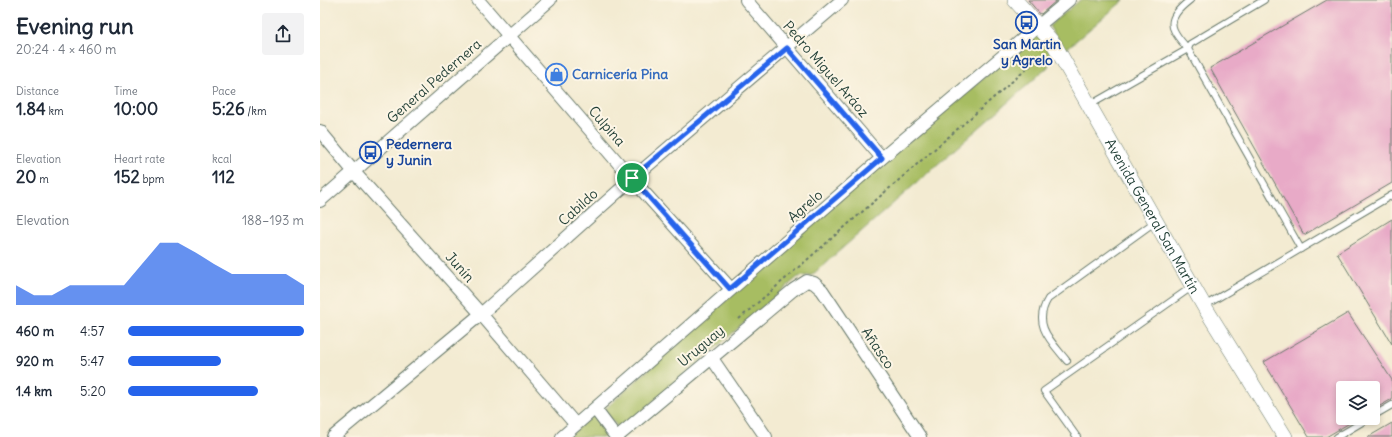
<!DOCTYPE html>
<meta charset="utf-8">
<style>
:root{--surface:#fff;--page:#f2f2f3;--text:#1f2937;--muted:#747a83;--accent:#2563eb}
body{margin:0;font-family:Delius,sans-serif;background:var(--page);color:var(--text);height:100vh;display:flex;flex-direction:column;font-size:15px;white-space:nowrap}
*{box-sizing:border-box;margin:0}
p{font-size:13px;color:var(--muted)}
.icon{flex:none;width:22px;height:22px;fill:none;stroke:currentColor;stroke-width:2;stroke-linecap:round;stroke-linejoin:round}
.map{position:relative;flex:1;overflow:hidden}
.side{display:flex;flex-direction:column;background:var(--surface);width:320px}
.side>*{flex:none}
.fabs{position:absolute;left:1016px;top:381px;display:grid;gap:8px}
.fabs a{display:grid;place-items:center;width:44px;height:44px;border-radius:4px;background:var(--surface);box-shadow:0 2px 6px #0003;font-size:20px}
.pin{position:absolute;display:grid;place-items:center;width:34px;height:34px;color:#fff;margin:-17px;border:2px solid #fff;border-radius:50%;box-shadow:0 1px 4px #0007}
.round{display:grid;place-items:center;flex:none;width:42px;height:42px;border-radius:4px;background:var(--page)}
.overview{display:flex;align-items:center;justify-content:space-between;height:68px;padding:0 16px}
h1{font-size:22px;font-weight:800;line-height:30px}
.figures{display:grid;grid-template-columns:repeat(3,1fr);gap:6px;height:68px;padding:4px 16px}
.figures div{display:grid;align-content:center}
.figures b{font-size:17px;font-weight:800}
.figures small{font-size:11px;font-weight:400}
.figures p{font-size:11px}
.chart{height:112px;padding:8px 16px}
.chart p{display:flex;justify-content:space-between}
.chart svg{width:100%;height:72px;margin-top:4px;fill:var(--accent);opacity:.7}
ul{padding:0 16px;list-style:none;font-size:13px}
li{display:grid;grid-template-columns:64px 48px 1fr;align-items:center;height:30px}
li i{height:10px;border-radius:5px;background:var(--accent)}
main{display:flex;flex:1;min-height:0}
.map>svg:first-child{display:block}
.green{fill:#a7bd62;stroke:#637d4b}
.building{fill:#e8aac7}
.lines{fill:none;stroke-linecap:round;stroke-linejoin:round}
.service-casing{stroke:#697a6b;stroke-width:8}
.minor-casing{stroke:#697a6b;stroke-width:14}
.tertiary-casing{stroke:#697a6b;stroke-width:16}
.path{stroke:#697a6b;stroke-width:2;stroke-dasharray:3 3;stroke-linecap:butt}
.service{stroke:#fff;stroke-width:6}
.minor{stroke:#fff;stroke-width:12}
.tertiary{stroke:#fff;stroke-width:15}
.route-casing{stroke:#fff;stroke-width:8}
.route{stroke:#2563eb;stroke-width:5}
.labels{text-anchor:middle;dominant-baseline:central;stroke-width:4;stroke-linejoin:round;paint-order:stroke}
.transit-label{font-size:14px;font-weight:bold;fill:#164399;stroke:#fcf5e5}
.street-label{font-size:14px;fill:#1f3d34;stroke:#fcf5e5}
.shop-label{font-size:14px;font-weight:bold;fill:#366cbe;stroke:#fcf5e5;text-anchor:start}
</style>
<main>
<section class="side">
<div class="overview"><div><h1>Evening run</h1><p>20:24 · 4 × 460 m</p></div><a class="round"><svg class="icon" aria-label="share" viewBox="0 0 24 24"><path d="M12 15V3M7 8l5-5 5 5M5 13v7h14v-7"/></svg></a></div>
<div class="figures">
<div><p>Distance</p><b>1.84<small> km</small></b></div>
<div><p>Time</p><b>10:00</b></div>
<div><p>Pace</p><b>5:26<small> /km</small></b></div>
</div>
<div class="figures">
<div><p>Elevation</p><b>20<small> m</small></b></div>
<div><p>Heart rate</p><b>152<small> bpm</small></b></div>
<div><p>kcal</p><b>112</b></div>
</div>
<div class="chart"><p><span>Elevation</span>188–193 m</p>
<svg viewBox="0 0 160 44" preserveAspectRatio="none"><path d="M0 44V32L10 38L20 38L30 32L40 32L50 32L60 32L70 19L80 6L90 6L100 12L110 19L120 25L130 25L140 25L150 25L160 32V44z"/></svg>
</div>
<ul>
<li><b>460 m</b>4:57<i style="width:100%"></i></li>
<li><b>920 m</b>5:47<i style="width:53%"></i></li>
<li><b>1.4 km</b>5:20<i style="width:74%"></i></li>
</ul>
</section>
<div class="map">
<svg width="1072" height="437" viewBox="0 0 1072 437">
<rect width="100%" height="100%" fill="#fcf5e5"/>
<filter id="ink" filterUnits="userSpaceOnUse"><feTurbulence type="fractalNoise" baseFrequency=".025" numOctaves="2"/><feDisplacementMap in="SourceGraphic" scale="8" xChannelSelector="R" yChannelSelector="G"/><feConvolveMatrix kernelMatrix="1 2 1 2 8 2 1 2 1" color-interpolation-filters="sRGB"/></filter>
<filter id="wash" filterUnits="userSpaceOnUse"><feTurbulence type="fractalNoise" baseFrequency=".012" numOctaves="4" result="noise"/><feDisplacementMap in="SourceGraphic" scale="16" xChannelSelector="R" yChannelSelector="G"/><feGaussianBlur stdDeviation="0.9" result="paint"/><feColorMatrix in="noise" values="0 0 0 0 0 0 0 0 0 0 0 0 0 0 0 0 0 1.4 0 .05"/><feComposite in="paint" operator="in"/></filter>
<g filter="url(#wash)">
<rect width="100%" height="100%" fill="#f3ebd2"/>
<path class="green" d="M760,0H804L745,50L729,26Z
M715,34L731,48L728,67L492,275L478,277L300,430L284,410L469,243Z
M274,414L288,432L287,437H248Z"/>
<g id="blocks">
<path class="building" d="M708,0H737L721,14L719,13Z
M1007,0H1072V183L984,235L890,68Z
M1072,219V344L1017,253Z
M1028,313L1072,380V399L1053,410V388H1023V418H1038L1006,437H989L944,362Z
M1072,423V437H1048Z"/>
</g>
</g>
<g filter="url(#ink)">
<use href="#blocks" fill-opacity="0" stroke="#697a6b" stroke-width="1"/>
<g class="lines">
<defs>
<path id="service" d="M944,0L870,44L868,49L981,249
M770,105L868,49C863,43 857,37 854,30C848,18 861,7 870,0
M884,306L1072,195
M747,361C731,341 712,325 728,299L836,221
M1053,416L1072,405
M757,437L724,391L873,286
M1017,437L1049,418"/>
<path id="minor" d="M158,0L312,179L411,289
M426,0L562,158
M0,131L34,172L161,314L256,425
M0,201L230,0
M391,357L446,437
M275,409L296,437
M13,437L161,314L312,179L522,0
M242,437L562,158L749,0
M297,437L473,290L487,281L494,283L502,290L600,437"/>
<g id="tertiary">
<path id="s1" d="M695,0L734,44L884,306L965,437"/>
</g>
</defs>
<use href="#service" class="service-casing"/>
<use href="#minor" class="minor-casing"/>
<use href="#tertiary" class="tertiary-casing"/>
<path class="path" d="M419,319L725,53"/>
<use href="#service" class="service"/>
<use href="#minor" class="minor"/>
<use href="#tertiary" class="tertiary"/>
</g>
</g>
<g class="lines" filter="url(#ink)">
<defs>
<path id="route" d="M467,48L562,158L410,289L312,178Z"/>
</defs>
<use href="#route" class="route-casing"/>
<use href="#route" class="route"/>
</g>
<defs>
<symbol id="bus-ring" viewBox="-11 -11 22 22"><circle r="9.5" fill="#fcf5e5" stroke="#1a4fb4" stroke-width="1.5"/><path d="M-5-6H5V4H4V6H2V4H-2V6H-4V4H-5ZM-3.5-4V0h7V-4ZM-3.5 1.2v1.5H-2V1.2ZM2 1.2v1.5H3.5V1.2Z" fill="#1a4fb4"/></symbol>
<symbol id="shop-ring" viewBox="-11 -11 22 22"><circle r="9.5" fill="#fcf5e5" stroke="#3f7fe0" stroke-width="1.5"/><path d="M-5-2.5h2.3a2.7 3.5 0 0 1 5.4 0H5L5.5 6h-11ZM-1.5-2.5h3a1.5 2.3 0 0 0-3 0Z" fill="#3f7fe0"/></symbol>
</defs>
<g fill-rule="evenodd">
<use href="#bus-ring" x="694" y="10" width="25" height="25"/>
<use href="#shop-ring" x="224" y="62" width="25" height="25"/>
<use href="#bus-ring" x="38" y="140" width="25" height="25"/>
</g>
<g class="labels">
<g class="transit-label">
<text x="707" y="44">San Martin<tspan x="707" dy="16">y Agrelo</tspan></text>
<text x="66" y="144" text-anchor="start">Pedernera<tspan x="66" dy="16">y Junin</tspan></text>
</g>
<g class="street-label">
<text transform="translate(506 69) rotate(49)">Pedro Miguel Aráoz</text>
<text transform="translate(114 81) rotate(-41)">General Pedernera</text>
<text transform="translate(287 126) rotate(49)">Culpina</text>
<text transform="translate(485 206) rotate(-41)">Agrelo</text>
<text transform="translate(258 207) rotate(-42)">Cabildo</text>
<text stroke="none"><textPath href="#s1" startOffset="257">Avenida General San Martín</textPath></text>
<text transform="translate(140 267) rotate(48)">Junín</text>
<text transform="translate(381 346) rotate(-40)">Uruguay</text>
<text transform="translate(558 348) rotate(56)">Añasco</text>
</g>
<g class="shop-label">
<text x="252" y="74">Carnicería Pina</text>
</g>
</g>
</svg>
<div class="fabs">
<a><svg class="icon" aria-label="layers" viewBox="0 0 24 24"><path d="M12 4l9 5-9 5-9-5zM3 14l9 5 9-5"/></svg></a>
</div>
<div class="pin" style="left:312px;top:178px;background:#1e9e55"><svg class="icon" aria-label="arrive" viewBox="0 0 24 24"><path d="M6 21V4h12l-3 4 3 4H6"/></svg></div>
</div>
</main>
